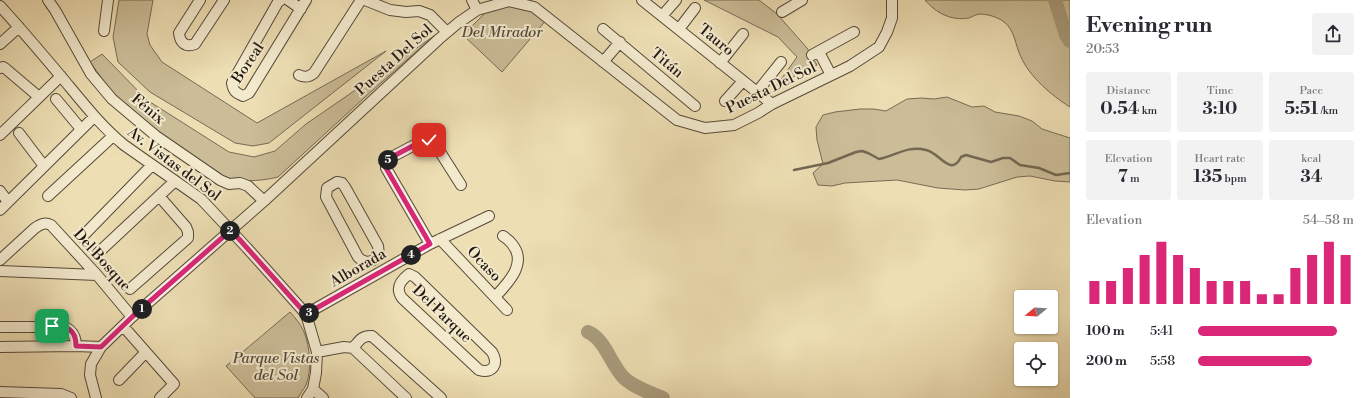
<!DOCTYPE html>
<meta charset="utf-8">
<style>
:root{--surface:#fff;--page:#f2f2f3;--text:#2b2b33;--muted:#7c7c81;--accent:#db2777}
body{margin:0;font-family:"Libre Bodoni",serif;background:var(--page);color:var(--text);height:100vh;display:flex;flex-direction:column;font-size:15px;white-space:nowrap}
*{box-sizing:border-box;margin:0}
p{font-size:13px;color:var(--muted)}
.icon{flex:none;width:22px;height:22px;fill:none;stroke:currentColor;stroke-width:2;stroke-linecap:round;stroke-linejoin:round}
.map{position:relative;flex:1;overflow:hidden}
.drawer{display:flex;flex-direction:column;background:var(--surface);width:300px}
.drawer>*{flex:none}
.needle{width:26px;rotate:252deg}
.fabs{position:absolute;left:1014px;top:290px;display:grid;gap:8px}
.fabs a{display:grid;place-items:center;width:44px;height:44px;border-radius:4px;background:var(--surface);box-shadow:0 1px 3px #0004;font-size:20px}
.pin{position:absolute;display:grid;place-items:center;width:34px;height:34px;color:#fff;margin:-17px;border-radius:8px;box-shadow:0 2px 6px #0006}
.km{position:absolute;width:20px;height:20px;margin:-10px;border-radius:50%;background:#222;color:#fff;font-size:11px;line-height:20px;text-align:center}
.round{display:grid;place-items:center;flex:none;width:42px;height:42px;border-radius:4px;background:var(--page)}
.head{display:flex;align-items:center;justify-content:space-between;height:68px;padding:0 16px}
h1{font-size:22px;font-weight:800;line-height:30px}
.figures{display:grid;grid-template-columns:repeat(3,1fr);gap:6px;height:68px;padding:4px 16px}
.figures div{display:grid;align-content:center;border-radius:4px;background:var(--page);text-align:center}
.figures b{font-size:17px;font-weight:800}
.figures small{font-size:11px;font-weight:400}
.figures p{font-size:11px}
.chart{height:112px;padding:8px 16px}
.chart p{display:flex;justify-content:space-between}
.chart svg{width:100%;height:72px;margin-top:4px;stroke:var(--accent);stroke-width:6}
ul{padding:0 16px;list-style:none;font-size:13px}
li{display:grid;grid-template-columns:64px 48px 1fr;align-items:center;height:30px}
li i{height:10px;border-radius:5px;background:var(--accent)}
main{display:flex;flex:1;min-height:0}
.map>svg:first-child{display:block}
.green{fill:#cbbd98;stroke:#776b55}
.lines{fill:none;stroke-linecap:round;stroke-linejoin:round}
.stream{stroke:#736752;stroke-width:2.5}
.river{stroke:#a89b7c;stroke-width:14}
.minor-casing{stroke:#564a3a;stroke-width:12}
.minor{stroke:#f3eace;stroke-width:10}
.route-casing{stroke:#fff;stroke-width:8}
.route{stroke:#db2777;stroke-width:5}
.labels{text-anchor:middle;dominant-baseline:central;stroke-width:4;stroke-linejoin:round;paint-order:stroke}
.park-label{font-size:15px;font-style:italic;fill:#554a3a;stroke:#f3eace}
.street-label{font-size:15px;fill:#231912;stroke:#f3eace}
</style>
<main>
<div class="map">
<svg width="1070" height="398" viewBox="0 0 1070 398">
<rect width="100%" height="100%" fill="#eddeb3"/>
<filter id="stains"><feTurbulence type="fractalNoise" baseFrequency=".005" numOctaves="4"/><feColorMatrix values="0 0 0 0 .2 0 0 0 0 .09 0 0 0 0 .02 0 0 0 .5 -.17"/></filter>
<radialGradient id="worn" r=".72"><stop offset=".6" stop-color="#630" stop-opacity="0"/><stop offset="1" stop-color="#630" stop-opacity=".3"/></radialGradient>
<path class="green" d="M119,0H153L147,34L150,45L162,62L257,123L386,51L269,143L253,146L235,143L150,92L118,62L113,37Z
M704,0H759L777,14L807,48L817,65L777,85L797,57L778,37Z
M925,0H1070V107C1052,96 1029,76 1021,57C1015,45 1015,30 1004,22C998,17 987,14 980,14C976,14 972,17 969,18C951,21 936,13 925,0Z
M509,1L548,18L502,72L463,35L492,6Z
M434,36L364,98L278,177C258,182 238,182 219,176L133,113L112,92L90,62L102,54L147,100L229,152L254,157L275,151L306,124Z
M947,97L972,107L984,106L995,112L1019,116L1032,121L1042,129L1070,138V182L1055,181L1030,176L1017,177L979,189L965,190L938,188L897,180L845,183L832,186L818,185L813,173L823,164L817,140L816,127L823,115L835,112L860,109H874L886,111L907,99L921,98L934,99Z
M290,312C295,318 301,324 304,332C310,347 312,370 306,385C304,389 300,394 298,398H255L226,366Z"/>
<g class="lines">
<path class="stream" d="M794,170L828,163L856,152L862,151L868,153L879,159C896,156 907,145 926,150C939,152 951,178 961,157L966,155L991,162L1003,158H1010L1020,165L1039,168L1056,175L1070,173"/>
<path class="river" d="M1055,0L1066,35L1070,41
M588,332C605,339 611,365 624,378C634,387 650,393 663,398"/>
<defs>
<path id="minor" d="M48,0L55,10L91,74L112,99L156,136L220,180L229,184L240,183L248,186L264,201
M200,0L179,33C180,42 185,48 195,44L224,0
M281,0L278,2L232,83C233,91 236,93 243,96L249,93L306,0
M288,0L301,9
M365,0L390,10L406,12L419,11L430,15L447,32
M472,0L477,10
M642,0L772,104
M0,6C22,30 43,55 64,80C83,103 101,126 124,145L201,199L247,248L306,314L317,352L316,373L313,389L307,398
M782,12L802,0
M662,16L676,0
M603,29L695,106
M679,29L695,8
M104,31L108,0
M0,44L19,27
M819,52L831,75
M812,55L854,32
M603,62L620,42
M720,63L743,34
M0,68L3,67L6,69L39,97
M299,75C305,78 309,77 314,73L361,0
M757,92L781,62
M56,99L81,129
M725,101L743,81
M19,133L44,166
M0,135L61,76
M337,182L342,183L345,187L378,246C381,260 367,267 358,257L326,197L327,188Z
M0,191L8,202
M48,196L113,136
M0,210L94,117
M82,237L152,165
M440,239L507,310
M430,244L386,168V163L388,159L422,141L429,140L435,144L461,185
M98,253L175,181
M0,260L35,228C41,224 45,222 51,225L97,275L132,317
M0,271L97,275
M409,274L415,277L492,352C499,364 493,374 479,370L402,298C395,288 400,281 409,274Z
M130,289L188,238V232L186,227L159,196
M495,297C508,283 528,263 512,244C510,241 506,238 503,236
M306,314L430,244L489,216
M123,326L174,384L160,398
M0,327H65C73,331 76,337 76,346
M0,347L76,346L101,347
M353,348C359,341 362,335 372,336L441,398
M317,352L344,347L353,348L406,398
M119,380L146,352
M313,389L323,398
M0,392L61,394L71,398
M96,398L90,375L91,364L101,347L132,317L264,201L439,39L458,23L477,10L509,1L534,7L677,120L705,128L734,125L758,113L772,104L850,66L879,47L887,32L892,18V0"/>
</defs>
<use href="#minor" class="minor-casing"/>
<use href="#minor" class="minor"/>
</g>
<g class="lines">
<defs>
<path id="route" d="M52,326C67,327 76,328 76,346L101,347L132,317L231,230L306,314L430,244L386,168V163L388,159L422,141L429,140"/>
</defs>
<use href="#route" class="route-casing"/>
<use href="#route" class="route"/>
</g>
<g class="labels">
<g class="park-label">
<text x="502" y="32">Del Mirador</text>
<text x="276" y="358">Parque Vistas<tspan x="276" dy="17">del Sol</tspan></text>
</g>
<g class="street-label">
<text transform="translate(716 40) rotate(39)">Tauro</text>
<text transform="translate(394 60) rotate(-42)">Puesta Del Sol</text>
<text transform="translate(248 63) rotate(-56)">Boreal</text>
<text transform="translate(667 63) rotate(40)">Titán</text>
<text transform="translate(771 88) rotate(-26)">Puesta Del Sol</text>
<text transform="translate(148 109) rotate(40)">Fénix</text>
<text transform="translate(174 164) rotate(37)">Av. Vistas del Sol</text>
<text transform="translate(102 260) rotate(48)">Del Bosque</text>
<text transform="translate(484 264) rotate(46)">Ocaso</text>
<text transform="translate(358 268) rotate(-30)">Alborada</text>
<text transform="translate(442 314) rotate(44)">Del Parque</text>
</g>
</g>
<rect width="100%" height="100%" filter="url(#stains)"/>
<rect width="100%" height="100%" fill="url(#worn)"/>
</svg>
<div class="fabs">
<a><svg class="needle" viewBox="-14 -14 28 28"><path d="M0-13l5 13h-10z" fill="#e53935"/><path d="M0 13l5-13h-10z" fill="#7c7c81"/></svg></a>
<a><svg class="icon" aria-label="locate" viewBox="0 0 24 24"><circle cx="12" cy="12" r="6"/><path d="M12 2v4M12 18v4M2 12h4M18 12h4"/></svg></a>
</div>
<div class="pin" style="left:52px;top:326px;background:#1e9e55"><svg class="icon" aria-label="arrive" viewBox="0 0 24 24"><path d="M6 21V4h12l-3 4 3 4H6"/></svg></div>
<div class="pin" style="left:429px;top:140px;background:#d93025"><svg class="icon" aria-label="check" viewBox="0 0 24 24"><path d="M5 12l5 5 9-10"/></svg></div>
<b class="km" style="left:142px;top:309px">1</b>
<b class="km" style="left:230px;top:231px">2</b>
<b class="km" style="left:309px;top:313px">3</b>
<b class="km" style="left:411px;top:255px">4</b>
<b class="km" style="left:388px;top:160px">5</b>
</div>
<section class="drawer">
<div class="head"><div><h1>Evening run</h1><p>20:53</p></div><a class="round"><svg class="icon" aria-label="share" viewBox="0 0 24 24"><path d="M12 15V3M7 8l5-5 5 5M5 13v7h14v-7"/></svg></a></div>
<div class="figures">
<div><p>Distance</p><b>0.54<small> km</small></b></div>
<div><p>Time</p><b>3:10</b></div>
<div><p>Pace</p><b>5:51<small> /km</small></b></div>
</div>
<div class="figures">
<div><p>Elevation</p><b>7<small> m</small></b></div>
<div><p>Heart rate</p><b>135<small> bpm</small></b></div>
<div><p>kcal</p><b>34</b></div>
</div>
<div class="chart"><p><span>Elevation</span>54–58 m</p>
<svg viewBox="0 0 160 44" preserveAspectRatio="none"><path d="M5 44V30M15 44V30M25 44V22M35 44V14M45 44V6M55 44V14M65 44V22M75 44V30M85 44V30M95 44V30M105 44V38M115 44V38M125 44V22M135 44V14M145 44V6M155 44V14"/></svg>
</div>
<ul>
<li><b>100 m</b>5:41<i style="width:89%"></i></li>
<li><b>200 m</b>5:58<i style="width:73%"></i></li>
</ul>
</section>
</main>
